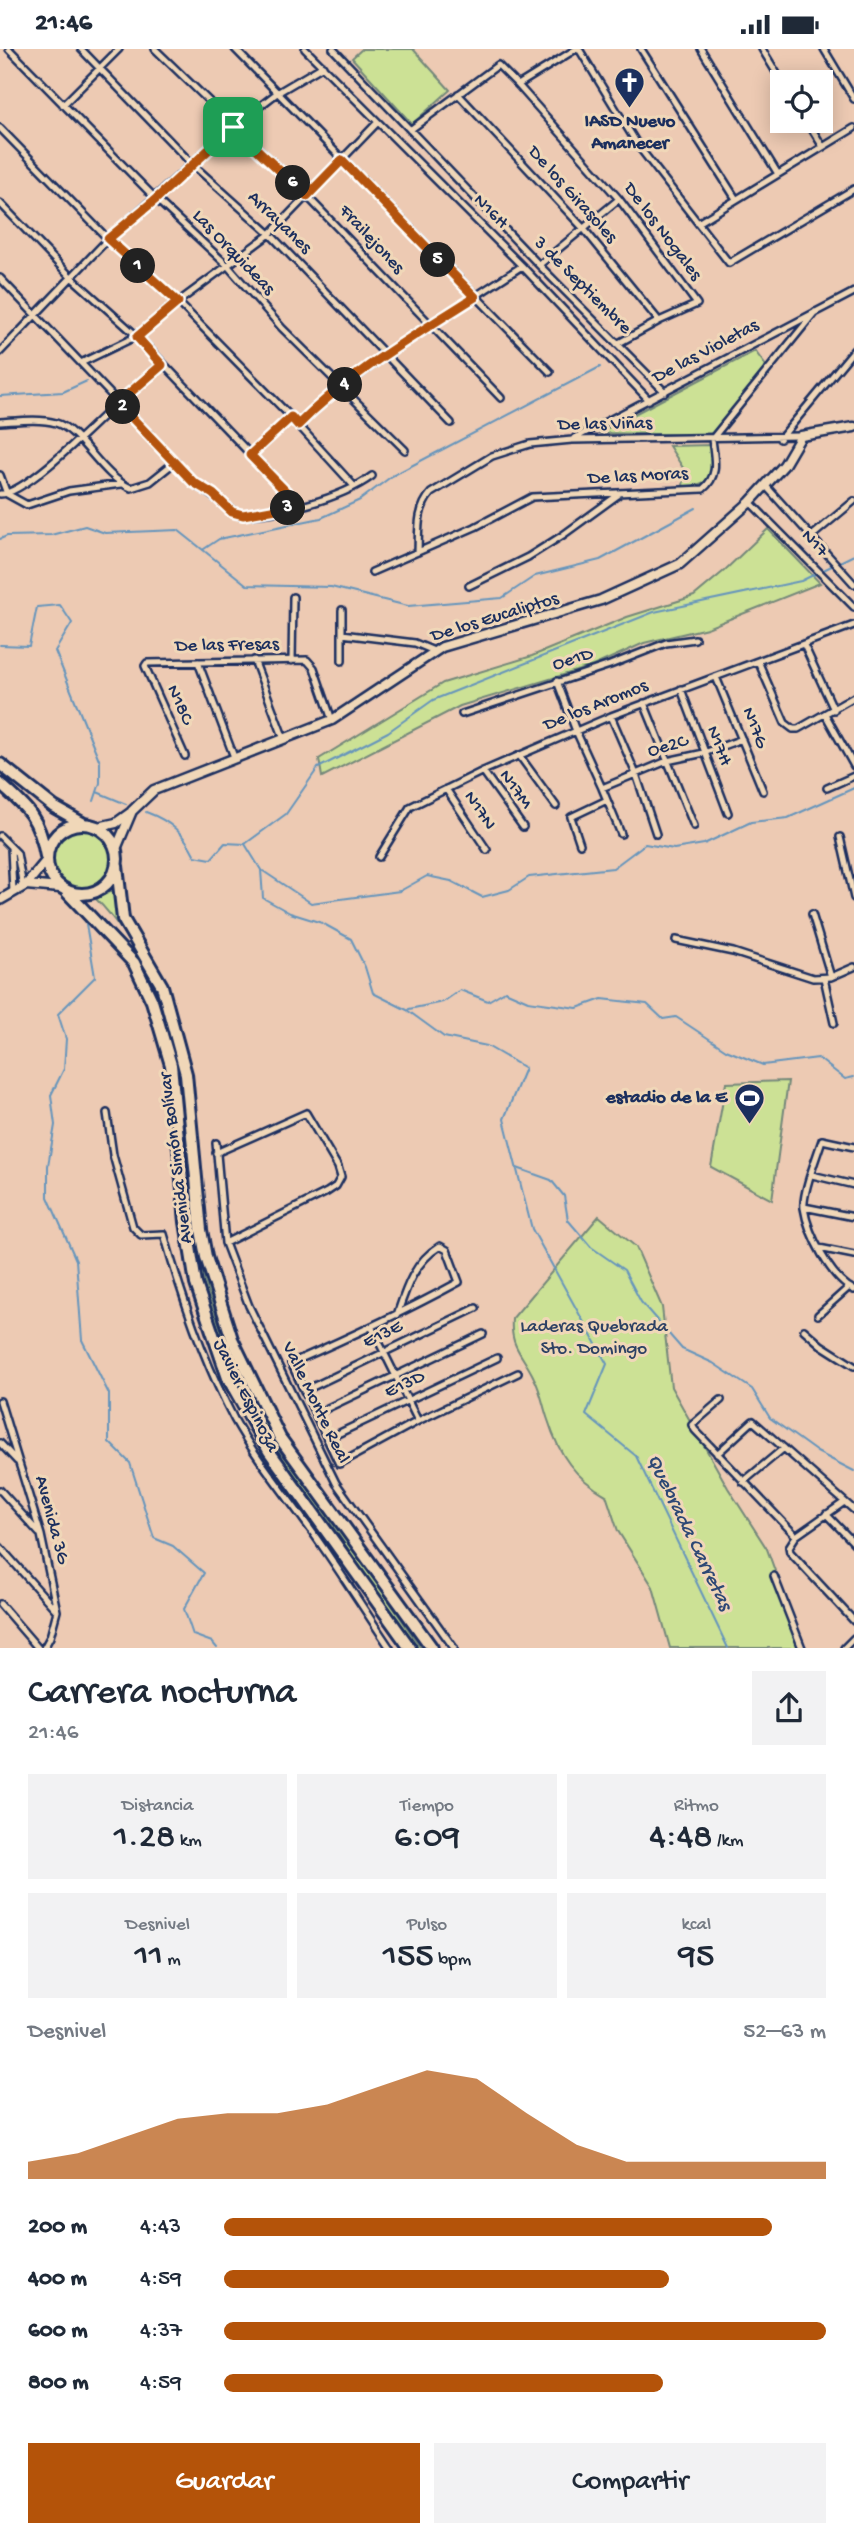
<!DOCTYPE html>
<html lang="es">
<meta charset="utf-8">
<style>
:root{--surface:#fff;--page:#f2f2f3;--text:#1f2937;--muted:#747a83;--accent:#b45309}
body{margin:0;font-family:"Gochi Hand",sans-serif;background:var(--page);color:var(--text);height:100vh;display:flex;flex-direction:column;font-size:26px;white-space:nowrap}
*{box-sizing:border-box;margin:0}
p{font-size:23px;color:var(--muted)}
.icon{flex:none;width:38px;height:38px;fill:none;stroke:currentColor;stroke-width:2;stroke-linecap:round;stroke-linejoin:round}
.map{position:relative;height:1599px;overflow:hidden}
.side{display:flex;flex-direction:column;background:var(--surface);flex:1}
.side>*{flex:none}
.controls{position:absolute;left:770px;top:21px;display:grid;gap:14px}
.controls a{display:grid;place-items:center;width:63px;height:63px;border-radius:0px;background:var(--surface);box-shadow:0 4px 18px #0003;font-size:35px}
.pin{position:absolute;display:grid;place-items:center;width:60px;height:60px;color:#fff;margin:-30px;border-radius:14px;box-shadow:0 4px 10px #0006}
.km{position:absolute;width:35px;height:35px;margin:-18px;border-radius:50%;background:#222;color:#fff;font-size:19px;line-height:35px;text-align:center}
.round{display:grid;place-items:center;flex:none;width:74px;height:74px;border-radius:0px;background:var(--page)}
.head{display:flex;align-items:center;justify-content:space-between;height:119px;padding:0 28px}
h1{font-size:38px;font-weight:600;line-height:52px}
.figures{display:grid;grid-template-columns:repeat(3,1fr);gap:10px;height:119px;padding:7px 28px}
.figures div{display:grid;align-content:center;border-radius:0px;background:var(--page);text-align:center}
.figures b{font-size:35px;font-weight:600}
.figures small{font-size:19px;font-weight:400}
.figures p{font-size:19px}
.chart{height:196px;padding:14px 28px}
.chart p{display:flex;justify-content:space-between}
.chart svg{width:100%;height:126px;margin-top:7px;fill:var(--accent);opacity:.7}
.button{display:flex;gap:14px;margin-top:auto;padding:14px 28px}
.button a{flex:1;height:80px;border-radius:0px;background:var(--accent);color:#fff;font-size:28px;font-weight:600;line-height:80px;text-align:center}
.button a+a{background:var(--page);color:var(--text)}
ul{padding:0 28px;list-style:none;font-size:23px}
li{display:grid;grid-template-columns:112px 84px 1fr;align-items:center;height:52px}
li i{height:18px;border-radius:9px;background:var(--accent)}
.status{display:flex;justify-content:space-between;align-items:center;height:49px;padding:0 35px;background:var(--surface);direction:ltr}
.status svg{height:19px;fill:currentColor}
.map>svg:first-child{display:block}
.green{fill:#cce195;stroke:#74887a;stroke-width:2}
.lines{fill:none;stroke-linecap:round;stroke-linejoin:round}
.stream{stroke:#6695bc;stroke-width:2}
.street-casing{stroke:#1b2f5e;stroke-width:10}
.secondary-casing{stroke:#1b2f5e;stroke-width:13}
.highway-casing{stroke:#1b2f5e;stroke-width:16}
.street{stroke:#f0d7b8;stroke-width:5}
.secondary{stroke:#f0d7b8;stroke-width:8}
.highway{stroke:#f0d7b8;stroke-width:10}
.route-casing{stroke:#fff;stroke-width:14}
.route{stroke:#b45309;stroke-width:9}
.labels{text-anchor:middle;dominant-baseline:central;stroke-width:6;stroke-linejoin:round;paint-order:stroke}
.poi-label{font-size:19px;font-weight:bold;fill:#1b2f5e;stroke:#f0d7b8}
.street-label{font-size:19px;fill:#1b2f5e;stroke:#f0d7b8}
.park-label{font-size:19px;fill:#2d4164;stroke:#f0d7b8}
.water-label{font-size:21px;font-style:italic;fill:#2e4875;stroke:#f0d7b8}
</style>
<div class="status"><b>21:46</b><svg viewBox="0 0 49 12"><path d="M0 12V9h3v3zM5 12V6h3v6zM10 12V3h3v9zM15 12V0h3v12zM26 1h20v11H26zM47 4h2v5h-2z"/></svg></div>
<div class="map">
<svg width="854" height="1599" viewBox="0 0 854 1599">
<rect width="100%" height="100%" fill="#edcab3"/>
<filter id="ink" filterUnits="userSpaceOnUse"><feTurbulence type="fractalNoise" baseFrequency=".0143" numOctaves="2"/><feDisplacementMap in="SourceGraphic" scale="14" xChannelSelector="R" yChannelSelector="G"/><feConvolveMatrix kernelMatrix="1 2 1 2 8 2 1 2 1" color-interpolation-filters="sRGB"/></filter>
<g filter="url(#ink)">
<path class="green" d="M362,0H413L450,41L412,75L352,9Z
M755,302L766,317L711,386L598,384Z
M711,396C713,422 717,437 683,437L685,422L669,397Z
M768,480L820,534L707,579L644,594L593,617L460,657L322,728L319,710L443,634L532,607L627,568L694,547L724,522Z
M51 809a32 32 0 1 1 64 0a32 32 0 1 1-64 0Z
M118,840L122,860L162,954L182,1025L196,1188L205,1233L233,1316L261,1372L280,1402L328,1462L421,1599H415C383,1557 357,1511 326,1468C290,1419 247,1372 226,1313C210,1267 194,1219 189,1170C183,1123 186,1075 179,1028C171,970 137,890 95,849Z
M788,1032L772,1151L711,1118L726,1034Z
M599,1167L636,1198L662,1258L671,1338L728,1439L767,1500L803,1599H670L653,1538L618,1482L606,1446C575,1429 559,1406 548,1371C543,1357 541,1342 534,1329C522,1304 510,1299 512,1270Z"/>
<g class="lines">
<path class="stream" d="M0,347L63,343L87,332
M0,490L7,487L51,486L85,477L105,484L178,481L247,536L331,538L408,557L502,549L535,527L600,511L696,459
M204,500L219,490L321,469L360,451L392,427L600,318
M0,596L29,597L37,558L60,556L72,574L55,602L100,713V734L94,752
M97,743L126,755
M146,763C170,772 184,784 195,807L211,810L225,794L245,795L261,821L263,849L290,864L322,874L351,890L365,918L373,944L407,961L444,988L487,997L525,1019L504,1070L532,1180L607,1315L586,1366L636,1407L728,1599
M245,795L286,765L318,719L388,683L433,651L654,563L801,532L854,506
M263,822L311,854L400,842L427,827L451,832L482,848L509,841L529,828L613,819L645,795L674,800L704,795L751,773L788,769L854,739
M85,869L95,928L58,965L66,990L64,1020L51,1046L55,1076L48,1117V1148L76,1211L82,1291L109,1345V1393L130,1414L154,1489L173,1497L204,1524L184,1560L193,1586L212,1593L217,1599
M409,960L443,953L460,941L488,952L505,942L528,952L577,959L602,950L647,955L663,970L676,968L726,1001L763,1016L818,1009L845,1030L854,1028
M517,1119L551,1131L564,1147L568,1171L591,1198L624,1221L641,1253L682,1300L713,1314L752,1340L770,1369L817,1403L854,1422"/>
<defs>
<path id="street" d="M9,0L156,150L227,216L282,279L405,401
M81,0L192,115L270,185L451,374
M155,0L307,147L501,349
M235,0L550,323
M305,0L522,217L649,351
M333,0L539,216L665,343
M579,0L639,98L729,214L854,140
M641,0L736,150
M701,0L778,125
M762,0L782,33
M824,0L854,50
M518,36L619,150L697,255L659,272L617,295
M458,45L584,180L659,272
M63,56L119,0
M807,72L823,98
M0,79L108,190L178,253L291,368L250,406
M410,81L498,16L518,36L576,0
M0,154L70,227L137,287L299,456
M698,174L854,79
M539,216L619,150
M0,229L118,353L162,316
M0,303L108,190L233,78L277,44L323,17
M83,313L137,287L178,253L270,185L377,74
M291,368L353,436
M0,373C17,372 40,369 56,374C81,381 101,427 131,439L150,433L175,413
M298,376L328,349L385,306L522,217
M575,389L854,243
M780,390L854,301
M0,426L7,445L27,456L69,442L121,435
M765,436L854,535
M0,445C27,445 95,374 118,353L193,433L239,466C278,466 341,450 372,427
M750,453L854,558
M812,487L854,452
M418,503C419,482 416,461 431,444L492,407L530,395L572,391L800,387
M372,523L475,478L532,448L703,440C720,426 714,409 712,390L815,263
M469,537L528,508L563,486L618,446
M342,585L415,594L434,602
M804,596L834,661
M254,611L284,690
M292,612L293,548
M342,612V561
M758,612L785,674L793,680H798L854,648
M198,613L234,708
M716,628L763,742
M557,632L576,682L602,739L667,712L704,704L742,690
M681,640L728,764
M644,654L694,777
M462,665L610,616L666,594L695,590
M825,665L854,717
M611,667L636,725L656,785
M519,706L556,757
M185,707L145,617L147,614L307,611L314,619L332,671
M483,722L523,778
M602,739L621,785
M827,739L854,727
M446,740L487,801
M0,787L17,804L23,838
M840,788L854,849
M580,795L571,768L607,751
M11,799L13,843
M379,808L410,758L483,722L611,667L854,576
M812,865L831,928
M676,891L733,903L813,929L831,928L854,918
M824,929L834,974
M107,1064L113,1106L133,1178L141,1186L164,1185C182,1249 203,1311 234,1370C259,1415 293,1454 322,1497C345,1530 367,1565 390,1599
M216,1094L225,1194L249,1257L336,1434L454,1599
M854,1098L822,1091C817,1107 802,1144 804,1159C808,1185 831,1230 854,1241
M216,1104L306,1064L338,1118L341,1128L336,1137L327,1143L225,1194
M812,1126L854,1136
M804,1158L854,1168
M819,1199L854,1206
M397,1266C406,1239 414,1213 440,1197L447,1201L459,1233C404,1263 348,1289 291,1314L339,1415L418,1372L518,1324
M818,1266L848,1239
M372,1279L418,1372
M804,1281L821,1296L854,1317
M304,1342L476,1259
M721,1351L692,1376L695,1381L796,1487
M0,1352L41,1486L57,1562L50,1588L44,1599
M315,1365L483,1285
M327,1390L497,1309
M0,1394L17,1412
M717,1405L753,1372L854,1461
M743,1433L784,1399
M0,1441L39,1484
M843,1454L796,1487L789,1498L790,1503L854,1572
M826,1465L854,1494
M0,1498L56,1561
M774,1527L802,1599
M0,1555L38,1599
M844,1599L854,1589"/>
<path id="secondary" d="M98,778L116,774L130,764
M116,800L132,762L154,741L332,671L442,598L601,551L680,515L750,453L784,416L801,387L854,378
M26,836L60,839
M0,851L26,836L45,813"/>
<path id="highway" d="M0,715L54,758L84,775
M0,735C28,759 39,769 46,807
M47 810a35 35 0 1 1 70 0a35 35 0 1 1-70 0Z
M117,817L123,870L162,937L186,1025L201,1181L206,1208L232,1290L280,1389L432,1599
M67,843L134,914L152,952L171,1016L186,1173L196,1235L228,1329L269,1402L410,1599"/>
</defs>
<use href="#street" class="street-casing"/>
<use href="#secondary" class="secondary-casing"/>
<use href="#highway" class="highway-casing"/>
<use href="#street" class="street"/>
<use href="#secondary" class="secondary"/>
<use href="#highway" class="highway"/>
</g>
</g>
<g class="lines" filter="url(#ink)">
<defs>
<path id="route" d="M233,78L307,147L342,111L475,248C414,287 348,325 298,376L291,368L250,406L299,456L243,466L232,463L213,445L193,433L118,354L162,316L137,288L178,253L108,190L156,150Z"/>
</defs>
<use href="#route" class="route-casing"/>
<use href="#route" class="route"/>
</g>
<defs>
<symbol id="church-pin" viewBox="-11 -11 22 30"><path d="M0 17L-7.5 6A9.5 9.5 0 1 1 7.5 6Z" fill="#1b2f5e" stroke="#f0d7b8"/><path d="M-1.2-6h2.4v3.5h3.3v2.4h-3.3V6h-2.4V-.1h-3.3v-2.4h3.3Z" fill="#fff"/></symbol>
<symbol id="stadium-pin" viewBox="-11 -11 22 30"><path d="M0 17L-7.5 6A9.5 9.5 0 1 1 7.5 6Z" fill="#1b2f5e" stroke="#f0d7b8"/><path d="M0-5a6.5 5 0 1 0 0 10a6.5 5 0 1 0 0-10ZM-3.5-1.8h7v3.6h-7Z" fill="#fff"/></symbol>
</defs>
<g fill-rule="evenodd">
<use href="#church-pin" x="612" y="16" width="35" height="47"/>
<use href="#stadium-pin" x="732" y="1032" width="35" height="47"/>
</g>
<g class="labels">
<g class="poi-label">
<text x="630" y="73">IASD Nuevo<tspan x="630" dy="22">Amanecer</tspan></text>
<text x="727" y="1049" text-anchor="end">estadio de la E</text>
</g>
<g class="street-label">
<text transform="translate(572 146) rotate(48)">De los Girasoles</text>
<text transform="translate(490 163) rotate(45)">N16H</text>
<text transform="translate(279 174) rotate(44)">Arrayanes</text>
<text transform="translate(662 183) rotate(53)">De los Nogales</text>
<text transform="translate(371 191) rotate(47)">Frailejones</text>
<text transform="translate(233 204) rotate(46)">Las Orquideas</text>
<text transform="translate(582 237) rotate(45)">3 de Septiembre</text>
<text transform="translate(706 303) rotate(-28)">De las Violetas</text>
<text transform="translate(605 376) rotate(-1)">De las Viñas</text>
<text transform="translate(638 428) rotate(-3)">De las Moras</text>
<text transform="translate(814 495) rotate(47)">N17</text>
<text transform="translate(495 569) rotate(-17)">De los Eucaliptos</text>
<text transform="translate(227 597) rotate(-1)">De las Fresas</text>
<text transform="translate(573 611) rotate(-17)">Oe1D</text>
<text transform="translate(179 656) rotate(66)">N18C</text>
<text transform="translate(596 657) rotate(-22)">De los Aromos</text>
<text transform="translate(754 679) rotate(68)">N17G</text>
<text transform="translate(718 697) rotate(69)">N17H</text>
<text transform="translate(668 698) rotate(-16)">Oe2C</text>
<text transform="translate(515 741) rotate(54)">N17M</text>
<text transform="translate(479 762) rotate(56)">N17N</text>
<text transform="translate(177 1109) rotate(-97)">Avenida Simón Bolívar</text>
<text transform="translate(383 1286) rotate(-26)">E13E</text>
<text transform="translate(405 1336) rotate(-25)">E13D</text>
<text transform="translate(245 1347) rotate(63)">Javier Espinoza</text>
<text transform="translate(315 1354) rotate(64)">Valle Monte Real</text>
<text transform="translate(51 1471) rotate(75)">Avenida 3G</text>
</g>
<g class="park-label">
<text x="594" y="1278">Laderas Quebrada<tspan x="594" dy="22">Sto. Domingo</tspan></text>
</g>
<g class="water-label">
<text transform="translate(688 1484) rotate(64)">Quebrada Carretas</text>
</g>
</g>
</svg>
<div class="controls">
<a><svg class="icon" aria-label="locate" viewBox="0 0 24 24"><circle cx="12" cy="12" r="6"/><path d="M12 2v4M12 18v4M2 12h4M18 12h4"/></svg></a>
</div>
<div class="pin" style="left:233px;top:78px;background:#1e9e55"><svg class="icon" aria-label="arrive" viewBox="0 0 24 24"><path d="M6 21V4h12l-3 4 3 4H6"/></svg></div>
<b class="km" style="left:138px;top:217px">1</b>
<b class="km" style="left:123px;top:358px">2</b>
<b class="km" style="left:288px;top:459px">3</b>
<b class="km" style="left:345px;top:336px">4</b>
<b class="km" style="left:438px;top:211px">5</b>
<b class="km" style="left:293px;top:134px">6</b>
</div>
<section class="side">
<div class="head"><div><h1>Carrera nocturna</h1><p>21:46</p></div><a class="round"><svg class="icon" aria-label="share" viewBox="0 0 24 24"><path d="M12 15V3M7 8l5-5 5 5M5 13v7h14v-7"/></svg></a></div>
<div class="figures">
<div><p>Distancia</p><b>1.28<small> km</small></b></div>
<div><p>Tiempo</p><b>6:09</b></div>
<div><p>Ritmo</p><b>4:48<small> /km</small></b></div>
</div>
<div class="figures">
<div><p>Desnivel</p><b>11<small> m</small></b></div>
<div><p>Pulso</p><b>155<small> bpm</small></b></div>
<div><p>kcal</p><b>95</b></div>
</div>
<div class="chart"><p><span>Desnivel</span>52–63 m</p>
<svg viewBox="0 0 160 44" preserveAspectRatio="none"><path d="M0 44V38L10 35L20 29L30 23L40 21L50 21L60 18L70 12L80 6L90 9L100 21L110 32L120 38L130 38L140 38L150 38L160 38V44z"/></svg>
</div>
<ul>
<li><b>200 m</b>4:43<i style="width:91%"></i></li>
<li><b>400 m</b>4:59<i style="width:74%"></i></li>
<li><b>600 m</b>4:37<i style="width:100%"></i></li>
<li><b>800 m</b>4:59<i style="width:73%"></i></li>
</ul>
<div class="button"><a>Guardar</a><a>Compartir</a></div>
</section>
